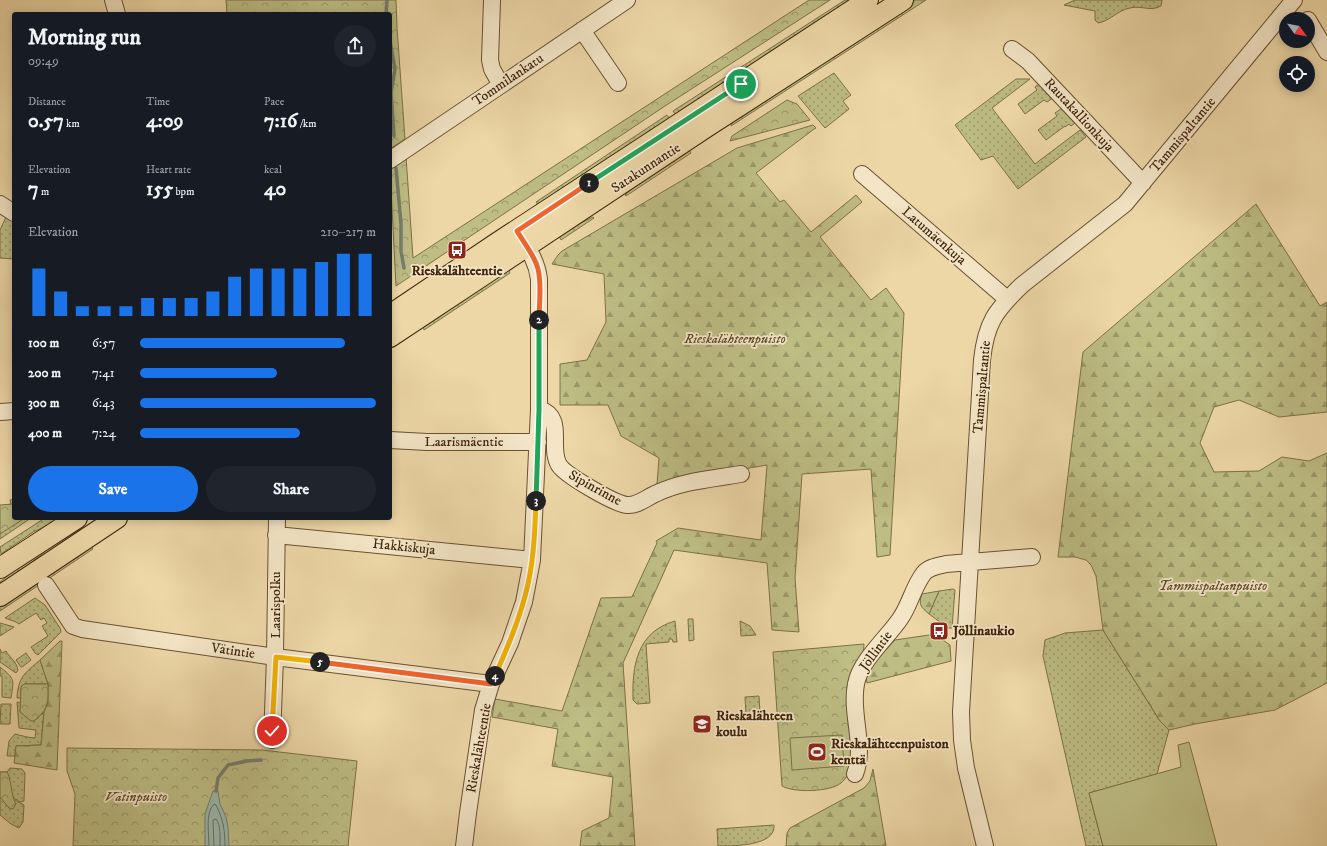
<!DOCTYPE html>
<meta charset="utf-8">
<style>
:root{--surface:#171b24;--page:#20242c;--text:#f1f3f6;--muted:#9ea1a6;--accent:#1a73e8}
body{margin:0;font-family:"IM FELL DW Pica",serif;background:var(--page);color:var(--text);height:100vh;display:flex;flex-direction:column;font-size:15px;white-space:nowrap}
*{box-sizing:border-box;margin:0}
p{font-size:13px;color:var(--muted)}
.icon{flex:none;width:22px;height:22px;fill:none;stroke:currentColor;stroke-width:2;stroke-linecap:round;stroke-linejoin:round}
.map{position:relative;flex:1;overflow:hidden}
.sheet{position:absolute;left:12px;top:12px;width:380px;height:508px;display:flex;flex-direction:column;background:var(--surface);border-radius:4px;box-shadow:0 2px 10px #0003}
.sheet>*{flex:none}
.needle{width:26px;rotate:123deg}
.tools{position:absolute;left:1279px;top:12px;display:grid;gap:8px}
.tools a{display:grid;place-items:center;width:36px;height:36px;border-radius:50%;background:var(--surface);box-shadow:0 2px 10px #0003;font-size:20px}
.pin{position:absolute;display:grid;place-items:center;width:34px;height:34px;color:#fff;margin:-17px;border:2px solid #fff;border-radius:50%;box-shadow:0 1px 4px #0007}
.km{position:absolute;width:20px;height:20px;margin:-10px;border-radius:50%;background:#222;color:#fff;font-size:11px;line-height:20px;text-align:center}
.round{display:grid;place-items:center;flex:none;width:42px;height:42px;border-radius:21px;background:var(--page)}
.headline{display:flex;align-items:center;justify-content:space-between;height:68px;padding:0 16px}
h1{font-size:22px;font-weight:700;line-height:30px}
.figures{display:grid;grid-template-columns:repeat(3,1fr);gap:6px;height:68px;padding:4px 16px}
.figures div{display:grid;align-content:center}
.figures b{font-size:20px;font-weight:700}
.figures small{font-size:11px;font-weight:400}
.figures p{font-size:11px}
.chart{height:112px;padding:8px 16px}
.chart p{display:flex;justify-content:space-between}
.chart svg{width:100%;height:72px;margin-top:4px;stroke:var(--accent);stroke-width:6}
.cta{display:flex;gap:8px;margin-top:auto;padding:8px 16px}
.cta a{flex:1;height:46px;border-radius:24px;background:var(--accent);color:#fff;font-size:16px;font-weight:700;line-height:46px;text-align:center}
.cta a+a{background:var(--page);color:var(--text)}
ul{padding:0 16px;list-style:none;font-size:13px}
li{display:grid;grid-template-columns:64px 48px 1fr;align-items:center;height:30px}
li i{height:10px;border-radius:5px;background:var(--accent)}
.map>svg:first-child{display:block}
.grass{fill:url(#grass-dots);stroke:#7e7048}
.forest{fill:url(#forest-firs);stroke:#7e7048}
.park{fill:url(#park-crowns);stroke:#7e7048}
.pitch{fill:#bdbd84;stroke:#7e7048}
.water{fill:#9ab8ae;stroke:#757d6d}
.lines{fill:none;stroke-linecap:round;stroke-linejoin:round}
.shore{stroke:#6c6e5c;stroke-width:1}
.stream{stroke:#757d6d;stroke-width:3.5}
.minor-casing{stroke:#6a5132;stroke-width:18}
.major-casing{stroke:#3e240b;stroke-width:22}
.minor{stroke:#f3e5c6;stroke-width:16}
.major{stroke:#edd7a7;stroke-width:20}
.split-1-casing{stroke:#fff;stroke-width:8}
.split-2-casing{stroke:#fff;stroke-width:8}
.split-3-casing{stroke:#fff;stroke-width:8}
.split-4-casing{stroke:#fff;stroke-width:8}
.split-5-casing{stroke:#fff;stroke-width:8}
.split-6-casing{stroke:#fff;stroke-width:8}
.split-1{stroke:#22a559;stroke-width:5}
.split-2{stroke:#f0652b;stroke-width:5}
.split-3{stroke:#22a559;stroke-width:5}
.split-4{stroke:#f5b400;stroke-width:5}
.split-5{stroke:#f0652b;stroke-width:5}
.split-6{stroke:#f5b400;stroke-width:5}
.labels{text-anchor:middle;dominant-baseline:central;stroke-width:3.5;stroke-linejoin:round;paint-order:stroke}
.street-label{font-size:14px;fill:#3e240b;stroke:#f3e5c6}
.poi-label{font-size:14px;font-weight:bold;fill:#3e240b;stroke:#f3e5c6;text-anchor:start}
.park-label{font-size:14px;font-style:italic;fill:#5e4a29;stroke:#f3e5c6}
</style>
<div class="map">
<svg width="1327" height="846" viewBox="0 0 1327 846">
<defs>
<pattern id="grass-dots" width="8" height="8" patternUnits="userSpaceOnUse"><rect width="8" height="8" fill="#bdbd84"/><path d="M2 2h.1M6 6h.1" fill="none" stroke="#9b996a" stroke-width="1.8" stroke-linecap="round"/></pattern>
<pattern id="forest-firs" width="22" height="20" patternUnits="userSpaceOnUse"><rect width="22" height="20" fill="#bdbd84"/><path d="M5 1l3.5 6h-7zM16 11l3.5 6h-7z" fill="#9b996a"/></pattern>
<pattern id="park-crowns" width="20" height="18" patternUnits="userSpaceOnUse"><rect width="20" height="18" fill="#bdbd84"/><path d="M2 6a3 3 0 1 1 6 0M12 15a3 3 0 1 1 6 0" fill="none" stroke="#9b996a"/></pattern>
</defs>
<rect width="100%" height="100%" fill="#edd7a7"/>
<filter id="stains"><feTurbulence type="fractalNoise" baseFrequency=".005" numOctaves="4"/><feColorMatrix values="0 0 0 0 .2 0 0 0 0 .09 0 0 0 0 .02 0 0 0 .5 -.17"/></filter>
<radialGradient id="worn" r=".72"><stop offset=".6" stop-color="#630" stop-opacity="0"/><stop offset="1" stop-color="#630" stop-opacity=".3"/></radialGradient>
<path class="grass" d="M845,0H856L678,118L673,111Z
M915,0H926L731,126L733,121L891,14Z
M1075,0H1162L1161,6C1150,12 1141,5 1130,8C1118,10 1110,21 1098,23L1095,20V11L1064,5Z
M834,73L851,95L843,101L849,109L825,128L798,96Z
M1016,79H1030L992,108L1035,164L1080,130L1086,137L1018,189L993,156L981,160L955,125Z
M1040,83L1053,98L1047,102L1044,100L1025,114L1018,104L1037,90L1035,87Z
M1062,108L1075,123L1071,126L1069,124L1065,127V126L1046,140L1038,130L1057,116L1055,113Z
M667,115L672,122L541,209L536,202Z
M688,148L691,153L626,196L625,195L641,180Z
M6,217L14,222V259L0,258V230Z
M593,217L594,218L561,240L558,234Z
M505,271H509L510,273L424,330L423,326Z
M14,499V518H31L0,539V506L11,504L10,500Z
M45,518H64L33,532L1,554L0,547Z
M77,525L80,529L46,551L0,587V582L27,560Z
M90,545L93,549L0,611V604Z
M953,589L955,590L952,628H948L929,614L939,591Z
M35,598L45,605L60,628L61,632L38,655L35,653L31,647L48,636L42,626L47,623L44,618L41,620L36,613L19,624L16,622L5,618Z
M688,619H693L694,640L689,641Z
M675,621L677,642H673L672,639H669V642L646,644L650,703L637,704L633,700C632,665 637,632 675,621Z
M740,621L750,626L756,635L741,636Z
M0,623L14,627L0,636Z
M1103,630L1160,721L1169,730L1157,774L1089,793L1103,846H1086L1043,656L1045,640L1065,633Z
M0,649L2,653L6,651C10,658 17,662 18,670L16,673L0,662Z
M26,653L31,660L22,667H21L16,660Z
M40,660L48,684H24L21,687V698H17C18,677 25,673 40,660Z
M0,667C15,679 14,679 11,698L2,697V676H0Z
M759,696L760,713L746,714L745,697Z
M17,702L21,703L20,712L34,721L44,712L41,745L16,746L15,756H7L9,741L15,734L27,737L35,738L36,730L19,728Z
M1,704H11L10,724H0Z
M10,768L22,769L25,773L24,801L20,802L16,799L15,800L24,805L23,822L19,828L11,824L0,815V772H7Z
M774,825C776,846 734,846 718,846L717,829Z"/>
<path class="forest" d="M813,125L816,128L814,129L756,173L780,202L784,200L811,232L856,195L862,202L820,237L871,300L886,288L904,313L890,555L877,557L871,469L802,474L795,578L799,632L772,630L767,563L674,550L623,663L635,846H580L582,831L609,818L613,777L552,766L558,729L492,717L495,699L562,711L601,598L632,597L657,543L656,541L678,528L761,540L767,465L657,484L659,458L621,436L608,405H560V364L587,360L606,322L604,274L552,264L558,255L562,251L737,148Z
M1256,204L1320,306L1327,302V412L1279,417L1239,400L1214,407L1200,443L1214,472L1259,471L1282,457L1309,461L1327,453V683L1275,710L1195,724L1169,730L1160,721L1103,630L1096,576L1091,565L1086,560L1075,557H1058L1083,352Z
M939,591L929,614C921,607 918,605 922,594Z
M929,635L939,637L950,645L951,661L867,683L865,673L895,640Z
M60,641H62L57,770L14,763L16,746L41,745L44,712L48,702V684L40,660Z
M873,769L886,846H786L787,833L790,828L864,788L870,781Z"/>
<path class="park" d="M226,0H396L397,28L405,139L390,149V14H227Z
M809,0H830L665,106L396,286L390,169L406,156L413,258Z
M787,100L797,104L810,120L730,141L732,136Z
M14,504V518H25L0,534V505Z
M864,644L856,759C852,767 848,777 841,783C830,792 794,793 782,786L773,652Z
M24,684H48C48,703 49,708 34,721H31L20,712L21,687Z
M67,748L262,750L357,761L348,846H73L75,794L67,771Z
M0,772H7C11,777 11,796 16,804L13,809L9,808L0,797Z"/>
<path class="pitch" d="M842,735L844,766L792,770L790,738Z
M1189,742L1217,846H1103L1089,793L1181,767L1178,745Z"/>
<path class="water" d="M213,791H218L220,804L226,817L228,827L229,846H205V814Z"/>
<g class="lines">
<path class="shore" d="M209,846C209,833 205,813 214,804L216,805C223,819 225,830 225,846
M214,846L213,820L216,819C221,825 220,837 220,846"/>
<path class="stream" d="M386,14L387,0
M390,41L395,69L391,93L394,136
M396,168L401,224V251L404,268
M216,791L218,778L228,765L247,761L261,760"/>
<defs>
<path id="minor" d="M113,0L117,14
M492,0L490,60L492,69L501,85
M1308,20L1327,52
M582,30L618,83
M1012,49L1028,61L1143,183
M390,160L627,0
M862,174L1007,299
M0,204L14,213
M539,409C566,417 548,447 559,465C565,475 615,504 627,505C637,506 646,498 655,494C681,481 712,479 741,474
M0,412L14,411
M390,440L427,442H538
M276,535L532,560
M46,585L73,626L82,629L275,657L491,684
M272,740L275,657L277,518
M855,774C866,745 850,714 856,684C860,661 887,638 900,619C910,605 913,587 924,573C929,567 938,566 946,564L1032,557
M464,846L468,813L483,710L491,684L510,643L524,602L532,560L539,409V279C537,262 529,250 520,236
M985,846L966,768L962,740L961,712L982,360C986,323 995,311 1022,285L1125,204L1294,0"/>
<path id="major" d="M390,315L497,243L868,0
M390,337L708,126L903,0
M0,568L77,518
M0,596L117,518"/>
</defs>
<use href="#minor" class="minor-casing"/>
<use href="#major" class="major-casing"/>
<use href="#minor" class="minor"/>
<use href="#major" class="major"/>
</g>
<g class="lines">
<defs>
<path id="split-1" d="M589,183L741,84"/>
<path id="split-2" d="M539,320C539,304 542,285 538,269C535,256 524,243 517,231L589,183"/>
<path id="split-3" d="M536,501L539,410V320"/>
<path id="split-4" d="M495,676C508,646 521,616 528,584C534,557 535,528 536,501"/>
<path id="split-5" d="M320,662L491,684L495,676"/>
<path id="split-6" d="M272,731L276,657L320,662"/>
</defs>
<use href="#split-1" class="split-1-casing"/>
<use href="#split-2" class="split-2-casing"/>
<use href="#split-3" class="split-3-casing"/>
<use href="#split-4" class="split-4-casing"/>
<use href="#split-5" class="split-5-casing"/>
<use href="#split-6" class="split-6-casing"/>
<use href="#split-1" class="split-1"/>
<use href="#split-2" class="split-2"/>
<use href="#split-3" class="split-3"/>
<use href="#split-4" class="split-4"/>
<use href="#split-5" class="split-5"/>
<use href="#split-6" class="split-6"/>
</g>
<defs>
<symbol id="bus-square" viewBox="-11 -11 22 22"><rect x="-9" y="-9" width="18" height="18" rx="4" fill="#8f2418" stroke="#f3e5c6"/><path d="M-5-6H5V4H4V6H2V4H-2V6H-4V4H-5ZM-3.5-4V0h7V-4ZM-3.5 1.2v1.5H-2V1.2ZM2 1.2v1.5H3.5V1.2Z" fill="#fff"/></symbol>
<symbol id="school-square" viewBox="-11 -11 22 22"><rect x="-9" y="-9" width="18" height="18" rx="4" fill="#8f2418" stroke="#f3e5c6"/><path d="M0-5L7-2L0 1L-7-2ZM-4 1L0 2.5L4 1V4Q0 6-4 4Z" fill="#fff"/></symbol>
<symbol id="stadium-square" viewBox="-11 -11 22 22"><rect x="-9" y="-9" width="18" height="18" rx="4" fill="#8f2418" stroke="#f3e5c6"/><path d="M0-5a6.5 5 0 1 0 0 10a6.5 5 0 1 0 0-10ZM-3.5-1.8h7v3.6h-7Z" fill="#fff"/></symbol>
</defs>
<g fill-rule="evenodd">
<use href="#bus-square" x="446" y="239" width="22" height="22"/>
<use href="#bus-square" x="928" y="620" width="22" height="22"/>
<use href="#school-square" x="691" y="713" width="22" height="22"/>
<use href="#stadium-square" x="806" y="741" width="22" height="22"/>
</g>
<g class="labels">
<g class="street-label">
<text transform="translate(508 80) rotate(-34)">Tommilankatu</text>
<text transform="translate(1079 115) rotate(47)">Rautakallionkuja</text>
<text transform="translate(1183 135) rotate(-50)">Tammispaltantie</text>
<text transform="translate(646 168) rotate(-33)">Satakunnantie</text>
<text transform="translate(934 236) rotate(41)">Latumäenkuja</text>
<text transform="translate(982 387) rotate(-85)">Tammispaltantie</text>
<text x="464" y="442">Laarismäentie</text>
<text transform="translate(595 488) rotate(29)">Sipinrinne</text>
<text transform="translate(404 547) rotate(6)">Hakkiskuja</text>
<text transform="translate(276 605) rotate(-90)">Laarispolku</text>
<text transform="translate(233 651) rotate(8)">Vätintie</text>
<text transform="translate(876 651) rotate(-54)">Jöllintie</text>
<text transform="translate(479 748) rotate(-80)">Rieskalähteentie</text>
</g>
<g class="poi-label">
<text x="457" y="271" text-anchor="middle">Rieskalähteentie</text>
<text x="953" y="631">Jöllinaukio</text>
<text x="716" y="716">Rieskalähteen<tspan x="716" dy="16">koulu</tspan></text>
<text x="831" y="744">Rieskalähteenpuiston<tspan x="831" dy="16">kenttä</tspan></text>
</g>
<g class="park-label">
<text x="735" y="339">Rieskalähteenpuisto</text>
<text x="1213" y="586">Tammispaltanpuisto</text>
<text x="136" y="797">Vätinpuisto</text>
</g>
</g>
<rect width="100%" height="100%" filter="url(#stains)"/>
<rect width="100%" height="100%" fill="url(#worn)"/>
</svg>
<div class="tools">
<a><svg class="needle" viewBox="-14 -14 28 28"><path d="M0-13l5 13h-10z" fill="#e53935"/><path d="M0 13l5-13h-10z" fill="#9ea1a6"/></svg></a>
<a><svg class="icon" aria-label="locate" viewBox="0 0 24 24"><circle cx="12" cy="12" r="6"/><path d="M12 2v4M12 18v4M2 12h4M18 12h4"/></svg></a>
</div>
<div class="pin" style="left:741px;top:84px;background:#1e9e55"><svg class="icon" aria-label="arrive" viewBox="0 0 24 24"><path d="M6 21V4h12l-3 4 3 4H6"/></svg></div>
<div class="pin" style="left:272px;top:731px;background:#d93025"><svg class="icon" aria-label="check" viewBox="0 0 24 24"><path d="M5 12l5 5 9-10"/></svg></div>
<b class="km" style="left:589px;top:183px">1</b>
<b class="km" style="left:539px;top:320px">2</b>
<b class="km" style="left:536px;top:501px">3</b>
<b class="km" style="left:495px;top:676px">4</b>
<b class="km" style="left:320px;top:662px">5</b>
<section class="sheet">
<div class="headline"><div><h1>Morning run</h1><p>09:49</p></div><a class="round"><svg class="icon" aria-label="share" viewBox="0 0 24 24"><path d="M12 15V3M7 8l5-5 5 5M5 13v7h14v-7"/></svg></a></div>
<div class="figures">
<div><p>Distance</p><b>0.57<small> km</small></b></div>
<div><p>Time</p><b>4:09</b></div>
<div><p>Pace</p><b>7:16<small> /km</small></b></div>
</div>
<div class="figures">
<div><p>Elevation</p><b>7<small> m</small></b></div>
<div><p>Heart rate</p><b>155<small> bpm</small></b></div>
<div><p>kcal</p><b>40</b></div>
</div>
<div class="chart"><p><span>Elevation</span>210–217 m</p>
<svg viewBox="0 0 160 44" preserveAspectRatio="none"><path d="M5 44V15M15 44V29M25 44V38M35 44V38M45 44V38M55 44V33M65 44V33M75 44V33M85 44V29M95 44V20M105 44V15M115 44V15M125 44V15M135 44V11M145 44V6M155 44V6"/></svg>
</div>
<ul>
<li><b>100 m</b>6:57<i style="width:87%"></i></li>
<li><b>200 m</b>7:41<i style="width:58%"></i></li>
<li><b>300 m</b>6:43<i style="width:100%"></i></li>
<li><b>400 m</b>7:24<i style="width:68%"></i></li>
</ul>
<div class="cta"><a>Save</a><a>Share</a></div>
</section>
</div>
